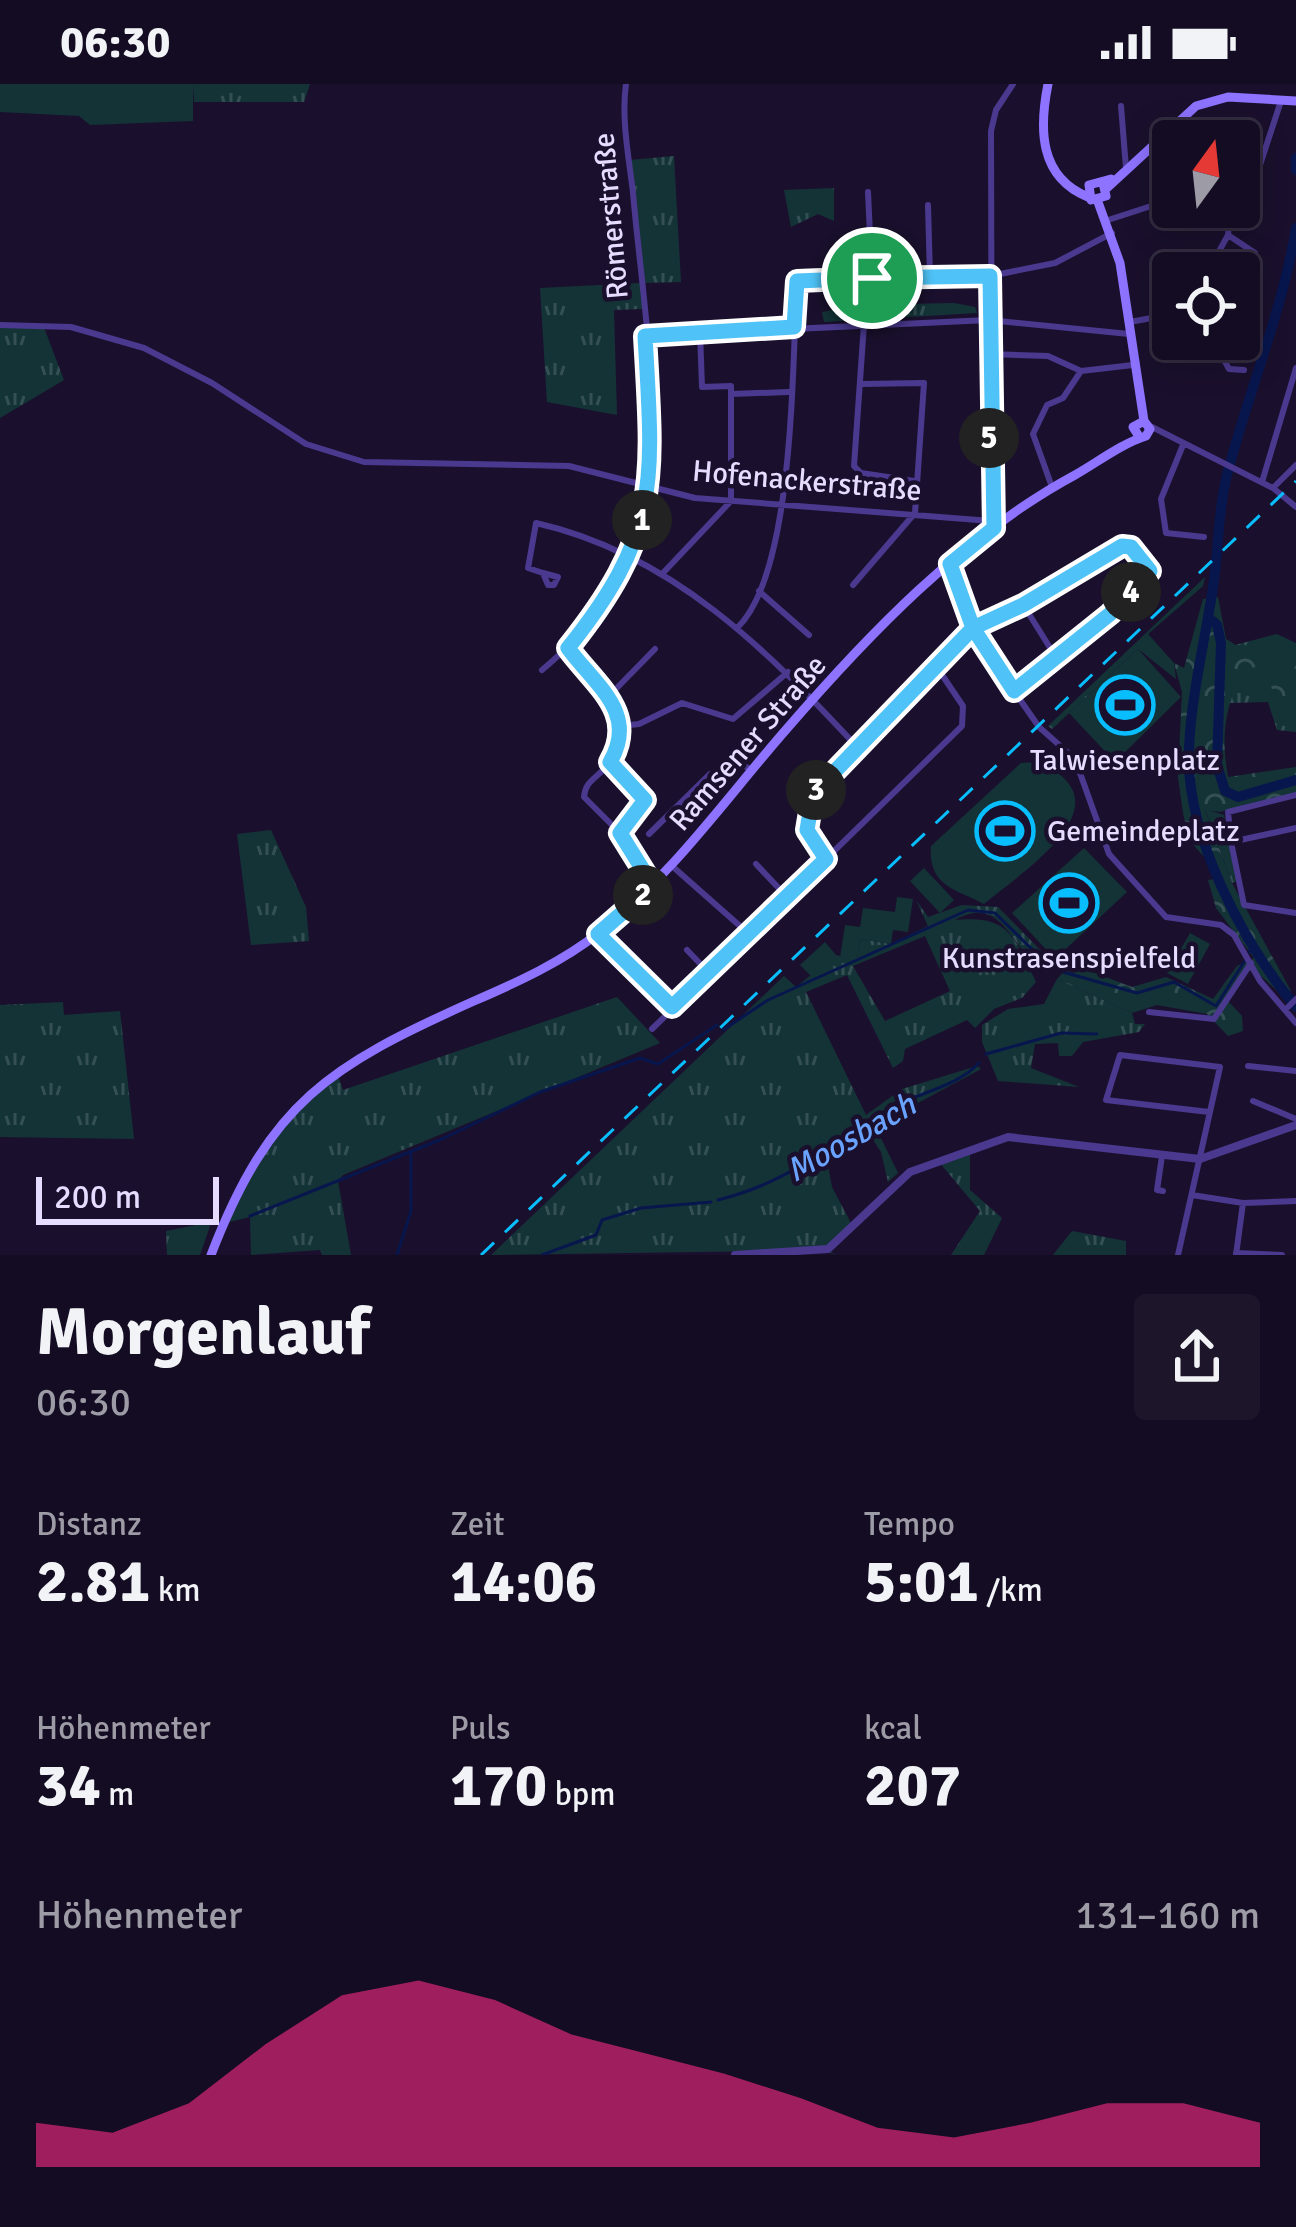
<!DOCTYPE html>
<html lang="de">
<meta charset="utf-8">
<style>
:root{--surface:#140c22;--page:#1d152a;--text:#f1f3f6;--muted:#9d9ba5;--line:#332c40;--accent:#db2777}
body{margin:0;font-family:Signika,sans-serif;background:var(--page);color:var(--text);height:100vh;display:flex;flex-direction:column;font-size:45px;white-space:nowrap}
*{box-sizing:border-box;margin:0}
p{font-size:39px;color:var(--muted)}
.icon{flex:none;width:66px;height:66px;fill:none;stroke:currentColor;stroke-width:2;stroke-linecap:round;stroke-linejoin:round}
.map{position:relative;height:1171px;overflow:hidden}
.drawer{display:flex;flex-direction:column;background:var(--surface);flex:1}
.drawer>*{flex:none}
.needle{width:78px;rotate:15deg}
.tools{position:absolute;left:1152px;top:36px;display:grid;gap:24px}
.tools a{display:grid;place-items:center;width:108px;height:108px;border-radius:12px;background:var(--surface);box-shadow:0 6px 30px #0003,0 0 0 3px var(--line);font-size:60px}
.scale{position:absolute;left:36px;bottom:30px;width:183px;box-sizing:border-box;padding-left:12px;border:6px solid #e6dcff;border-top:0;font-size:33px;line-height:42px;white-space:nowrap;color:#e6dcff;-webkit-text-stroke:9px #1a102d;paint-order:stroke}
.pin{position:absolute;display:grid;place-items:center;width:102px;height:102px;color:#fff;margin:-51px;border:6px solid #fff;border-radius:50%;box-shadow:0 3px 12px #0007}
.km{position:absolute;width:60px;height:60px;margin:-30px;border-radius:50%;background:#222;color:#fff;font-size:33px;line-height:60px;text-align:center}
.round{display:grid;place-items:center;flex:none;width:126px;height:126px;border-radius:12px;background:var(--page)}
.head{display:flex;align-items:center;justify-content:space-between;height:204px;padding:0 36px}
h1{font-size:66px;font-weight:700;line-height:90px}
.figures{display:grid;grid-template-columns:repeat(3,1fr);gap:18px;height:204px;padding:12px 36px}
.figures div{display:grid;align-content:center}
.figures b{font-size:60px;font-weight:700}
.figures small{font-size:33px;font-weight:400}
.figures p{font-size:33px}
.chart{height:336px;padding:24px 36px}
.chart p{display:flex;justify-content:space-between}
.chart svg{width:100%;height:216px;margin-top:12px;fill:var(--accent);opacity:.7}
.status{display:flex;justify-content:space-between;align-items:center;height:84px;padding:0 60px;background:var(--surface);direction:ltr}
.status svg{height:33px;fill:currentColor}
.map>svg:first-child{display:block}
.grass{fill:url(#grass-tufts);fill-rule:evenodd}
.forest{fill:url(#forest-crowns)}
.garden{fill:#133337}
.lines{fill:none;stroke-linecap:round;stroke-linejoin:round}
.stream{stroke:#08164e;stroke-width:3}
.river{stroke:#08164e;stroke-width:10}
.minor{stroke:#4a398e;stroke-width:6}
.tertiary{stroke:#4a398e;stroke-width:8}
.secondary{stroke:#8d73ff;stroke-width:9}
.rail{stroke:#08beff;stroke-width:3;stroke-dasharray:18 15;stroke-linecap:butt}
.route-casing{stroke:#fff;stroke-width:24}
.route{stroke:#4fc3f7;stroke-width:15}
.labels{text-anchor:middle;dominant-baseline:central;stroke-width:9;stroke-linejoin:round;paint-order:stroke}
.street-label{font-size:30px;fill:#e6dcff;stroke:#1a102d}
.poi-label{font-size:30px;fill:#e6dcff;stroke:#1a102d}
.water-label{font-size:33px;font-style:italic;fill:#6aa2ff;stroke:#1a102d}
</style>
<div class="status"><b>06:30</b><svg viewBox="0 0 49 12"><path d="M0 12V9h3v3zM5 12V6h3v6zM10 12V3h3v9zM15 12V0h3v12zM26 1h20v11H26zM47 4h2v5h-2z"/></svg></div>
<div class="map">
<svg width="1296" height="1171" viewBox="0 0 1296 1171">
<defs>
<pattern id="grass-tufts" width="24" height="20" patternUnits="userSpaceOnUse" patternTransform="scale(3)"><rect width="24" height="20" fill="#133337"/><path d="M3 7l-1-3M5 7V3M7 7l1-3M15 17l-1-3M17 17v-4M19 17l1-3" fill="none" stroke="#355055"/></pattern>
<pattern id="forest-crowns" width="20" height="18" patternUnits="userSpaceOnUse" patternTransform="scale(3)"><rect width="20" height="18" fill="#133337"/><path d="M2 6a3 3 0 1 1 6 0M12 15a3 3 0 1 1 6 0" fill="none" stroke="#355055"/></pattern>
</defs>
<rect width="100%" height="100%" fill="#1a102d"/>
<path class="grass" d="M193,0H310L304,18H194Z
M674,72L681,198L641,199L643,225L614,226L617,331L547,318L540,204L640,199L630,76Z
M834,104V137L818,130L791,143L784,106Z
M954,219L975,223L977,229L824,238L822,228L856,221Z
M43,241L64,296L0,334V243Z
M1205,493L1203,502L1148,550L1174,579L1176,595L1138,565L1052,645L1048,642Z
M1277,550L1296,559V648L1277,646L1268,618L1230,619L1226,555L1235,561Z
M1205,725L1224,731L1238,797L1232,799Z
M271,746L306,823L309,857L251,861L237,750Z
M916,816L928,833L962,821L998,823L1056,882L1047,889C1013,873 1005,807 955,836C1008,831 1013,850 1036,898L1022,914L994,925L975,944L967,936L905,965L903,977L893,984L847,891L806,908L866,1031L902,1005L977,982L981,985L875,1042L898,1089L888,1098L881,1068L868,1048L827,1076L832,1103L853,1143L829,1166L835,1171L824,1166L491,1171L784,892L796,903L836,871L857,876L860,855L891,860L928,842ZM925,852L950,907L885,937L853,882Z
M1057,895L1132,929L1135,940H1145L1139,948L1083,958L1072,972H1059L1058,959L1035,960L1031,984L1079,1003L998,997L982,958V941L1008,925L1044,920Z
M617,913L660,959L343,1091L338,1097L351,1171H322L320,1166L251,1171L250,1133L229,1138L262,1065L336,986L343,1006Z
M63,918L64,931L120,927L134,1055L0,1053V921Z
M970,1065V1106L1002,1134L984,1171H951L980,1127L939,1078Z
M206,1139L210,1142L200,1171H167L166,1147Z
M1072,1147L1126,1157V1171H1053Z"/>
<path class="forest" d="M1218,513L1226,555L1248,569L1296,582L1293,634L1273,613L1270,593L1254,583L1243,588C1224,625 1221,652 1228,693L1296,683V709L1220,728L1205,726L1232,799L1291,907L1282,911L1255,887H1246L1227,916L1242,932L1243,947L1228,952L1207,930L1157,921L1132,929L1057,895L1071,880L1132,903L1166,893L1213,915L1237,882L1254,874L1216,824L1208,796L1215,795L1206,775L1189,756L1183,729L1178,693L1182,608L1174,579L1184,584L1203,515Z"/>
<path class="garden" d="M0,0H193V37L90,41L79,32L0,28Z
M1138,565L1181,613L1115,678L1069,629Z
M1037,678C1134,718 1020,789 984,820C956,805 928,803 931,762L1021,679Z
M1084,764L1127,808L1055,875L1012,829Z
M924,784L954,816L940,829L910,797Z
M897,813L913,815L908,848L893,846L891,860L860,855L857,877L840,874L845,841L860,843L863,824L895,828Z
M1190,849L1210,860L1188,900L1167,889Z
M825,858L836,871L812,893L800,881Z"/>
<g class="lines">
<path class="stream" d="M1249,868L1252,864
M1063,888L1137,909L1174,898L1216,922L1244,878
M723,946L768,916L968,826L995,829L1050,883
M986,970L1061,949L1097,950
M718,1116C798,1096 829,1057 897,1021C925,1007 957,1002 979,979
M250,1132L442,1055L540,1008L640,974L658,980L717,941
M397,1171L411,1127V1067
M542,1171L596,1151L602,1136L641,1124L711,1118"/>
<path class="river" d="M1296,74V86
M1296,144C1282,229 1248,309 1227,391C1217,429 1219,471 1212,510C1204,560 1191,614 1189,665C1185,750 1243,859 1296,923
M1208,533L1217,541L1221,559L1217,681L1225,707L1238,713L1296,696"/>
<path class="minor" d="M1121,22L1126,84
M1239,101L1258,87L1281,17
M868,108L872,194
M928,121L930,193
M1108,136L1173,115
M1228,151L1255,169L1239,220
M1207,189L1228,151L1231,123
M1169,235L1174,272H1223L1228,255
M1130,238L1173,230
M864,240L854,382L861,389L914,397
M0,241L71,243L144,264L212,299L306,360L364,378L569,382L695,414L991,437
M700,248L702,303L731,302V310
M639,252L989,236L1129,250
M990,270L1048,272L1081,287L1133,281
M1222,272L1229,285L1244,286
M731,310L788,308
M1150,342L1273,404L1296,423
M1183,361L1161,415L1166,449L1204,453
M1262,398L1296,284
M1052,403L1033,350L1047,321L1063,314L1081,287
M1273,404L1296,381
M992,440L991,47L996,26L1013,0
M950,481L973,544L1014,607L1039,643L1075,675L1109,770L1166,833L1221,841L1234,851L1260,897L1296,939
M543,489L558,493L554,501H548L543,489L528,484L536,439C673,470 768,567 860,666
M663,489L731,417V310
M853,501L915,429L924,299L862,300
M759,507L809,551
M1024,522L1057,575
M738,543C795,486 792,278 797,197L990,192L1055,179L1112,149
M568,564C596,602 646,637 605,684C595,695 585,698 584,713L620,749L651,800
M542,586C694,461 648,281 633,109C629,74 621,35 626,0
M609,612L655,565
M621,642L639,640L682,619L733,635L788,588
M610,678L645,716L620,749
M1296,711L1228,728L1231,758L1296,744
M649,750L710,690L744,682L753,686
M1231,758L1244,821L1296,829
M826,775L807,746L813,710L973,544L1023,521L1122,462L1131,463L1150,487L1110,530L1014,607
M756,780L788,814
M672,782L749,850
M598,850L672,923
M687,866L709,889
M1286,925L1296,915
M1149,928L1214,935L1251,879
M652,945L962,642L963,622L936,582
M1248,982L1296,987
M1253,1017L1296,1035
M1162,1072L1157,1106L1163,1107
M1192,1111L1243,1119L1296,1117
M1236,1169L1282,1171
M1178,1171L1220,983L1120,971L1106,1016L1209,1028
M1236,1171L1243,1119"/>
<path class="tertiary" d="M735,1171L828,1165L910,1088L1008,1053L1200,1075L1296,1041"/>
<path class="secondary" d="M1048,0C1039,45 1039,93 1088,113
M1103,99L1106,112L1091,116L1089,101L1111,95
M1107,104L1196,22L1228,13L1296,17
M1098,118L1120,179L1144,337
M211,1171C270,1018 329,982 474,917C518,898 562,878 600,848C673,790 724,717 784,648C867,552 962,452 1075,391C1098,378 1121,360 1146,352L1150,345L1144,337L1133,343L1140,354"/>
<path class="rail" d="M481,1171L1296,397"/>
</g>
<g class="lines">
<defs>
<path id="route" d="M872,194L797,197L794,243L645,252C653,395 662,447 568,564C595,601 639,629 610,678L645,716L620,749L653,802L598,850L672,923L826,775L807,746L813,710L973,544L1014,607L1110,530L1150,487L1131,463L1122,462L1023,521L973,544L950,480L994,444L990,192L872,194"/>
</defs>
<use href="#route" class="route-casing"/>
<use href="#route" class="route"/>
</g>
<defs>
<symbol id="stadium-ring" viewBox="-11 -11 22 22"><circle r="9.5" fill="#1a102d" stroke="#08beff" stroke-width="1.5"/><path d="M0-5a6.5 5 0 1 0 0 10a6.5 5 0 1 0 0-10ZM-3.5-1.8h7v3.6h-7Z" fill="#08beff"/></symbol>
</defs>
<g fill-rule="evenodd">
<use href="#stadium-ring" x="1092" y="588" width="66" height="66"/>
<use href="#stadium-ring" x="972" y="714" width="66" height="66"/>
<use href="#stadium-ring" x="1036" y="786" width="66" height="66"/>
</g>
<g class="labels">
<g class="street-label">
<text transform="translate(611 132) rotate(-95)">Römerstraße</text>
<text transform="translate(807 397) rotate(5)">Hofenackerstraße</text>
<text transform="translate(748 659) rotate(-49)">Ramsener Straße</text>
</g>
<g class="poi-label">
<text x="1125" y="676">Talwiesenplatz</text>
<text x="1047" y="747" text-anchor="start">Gemeindeplatz</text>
<text x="1069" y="874">Kunstrasenspielfeld</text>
</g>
<g class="water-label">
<text transform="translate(851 1054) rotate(-30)">Moosbach</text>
</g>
</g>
</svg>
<div class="tools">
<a><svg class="needle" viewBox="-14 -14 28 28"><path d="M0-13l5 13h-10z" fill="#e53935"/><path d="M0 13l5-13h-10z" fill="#9d9ba5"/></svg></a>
<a><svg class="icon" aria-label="locate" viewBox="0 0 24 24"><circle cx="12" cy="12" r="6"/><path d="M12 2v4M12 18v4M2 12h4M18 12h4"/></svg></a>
</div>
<div class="scale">200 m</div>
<div class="pin" style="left:872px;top:194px;background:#1e9e55"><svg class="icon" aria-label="arrive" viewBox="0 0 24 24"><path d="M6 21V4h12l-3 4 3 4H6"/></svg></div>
<b class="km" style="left:642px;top:436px">1</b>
<b class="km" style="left:643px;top:811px">2</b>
<b class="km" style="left:816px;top:706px">3</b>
<b class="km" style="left:1131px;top:508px">4</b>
<b class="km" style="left:989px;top:354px">5</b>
</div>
<section class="drawer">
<div class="head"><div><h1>Morgenlauf</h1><p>06:30</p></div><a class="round"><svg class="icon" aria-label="share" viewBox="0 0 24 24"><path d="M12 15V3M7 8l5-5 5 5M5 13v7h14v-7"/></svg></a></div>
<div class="figures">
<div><p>Distanz</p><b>2.81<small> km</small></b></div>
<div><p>Zeit</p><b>14:06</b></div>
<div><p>Tempo</p><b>5:01<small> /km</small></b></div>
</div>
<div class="figures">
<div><p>Höhenmeter</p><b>34<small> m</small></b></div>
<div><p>Puls</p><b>170<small> bpm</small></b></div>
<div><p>kcal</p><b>207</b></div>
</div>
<div class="chart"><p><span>Höhenmeter</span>131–160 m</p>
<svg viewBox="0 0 160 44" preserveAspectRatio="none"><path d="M0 44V35L10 37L20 31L30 19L40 9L50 6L60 10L70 17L80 21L90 25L100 30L110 36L120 38L130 35L140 31L150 31L160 35V44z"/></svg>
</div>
</section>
